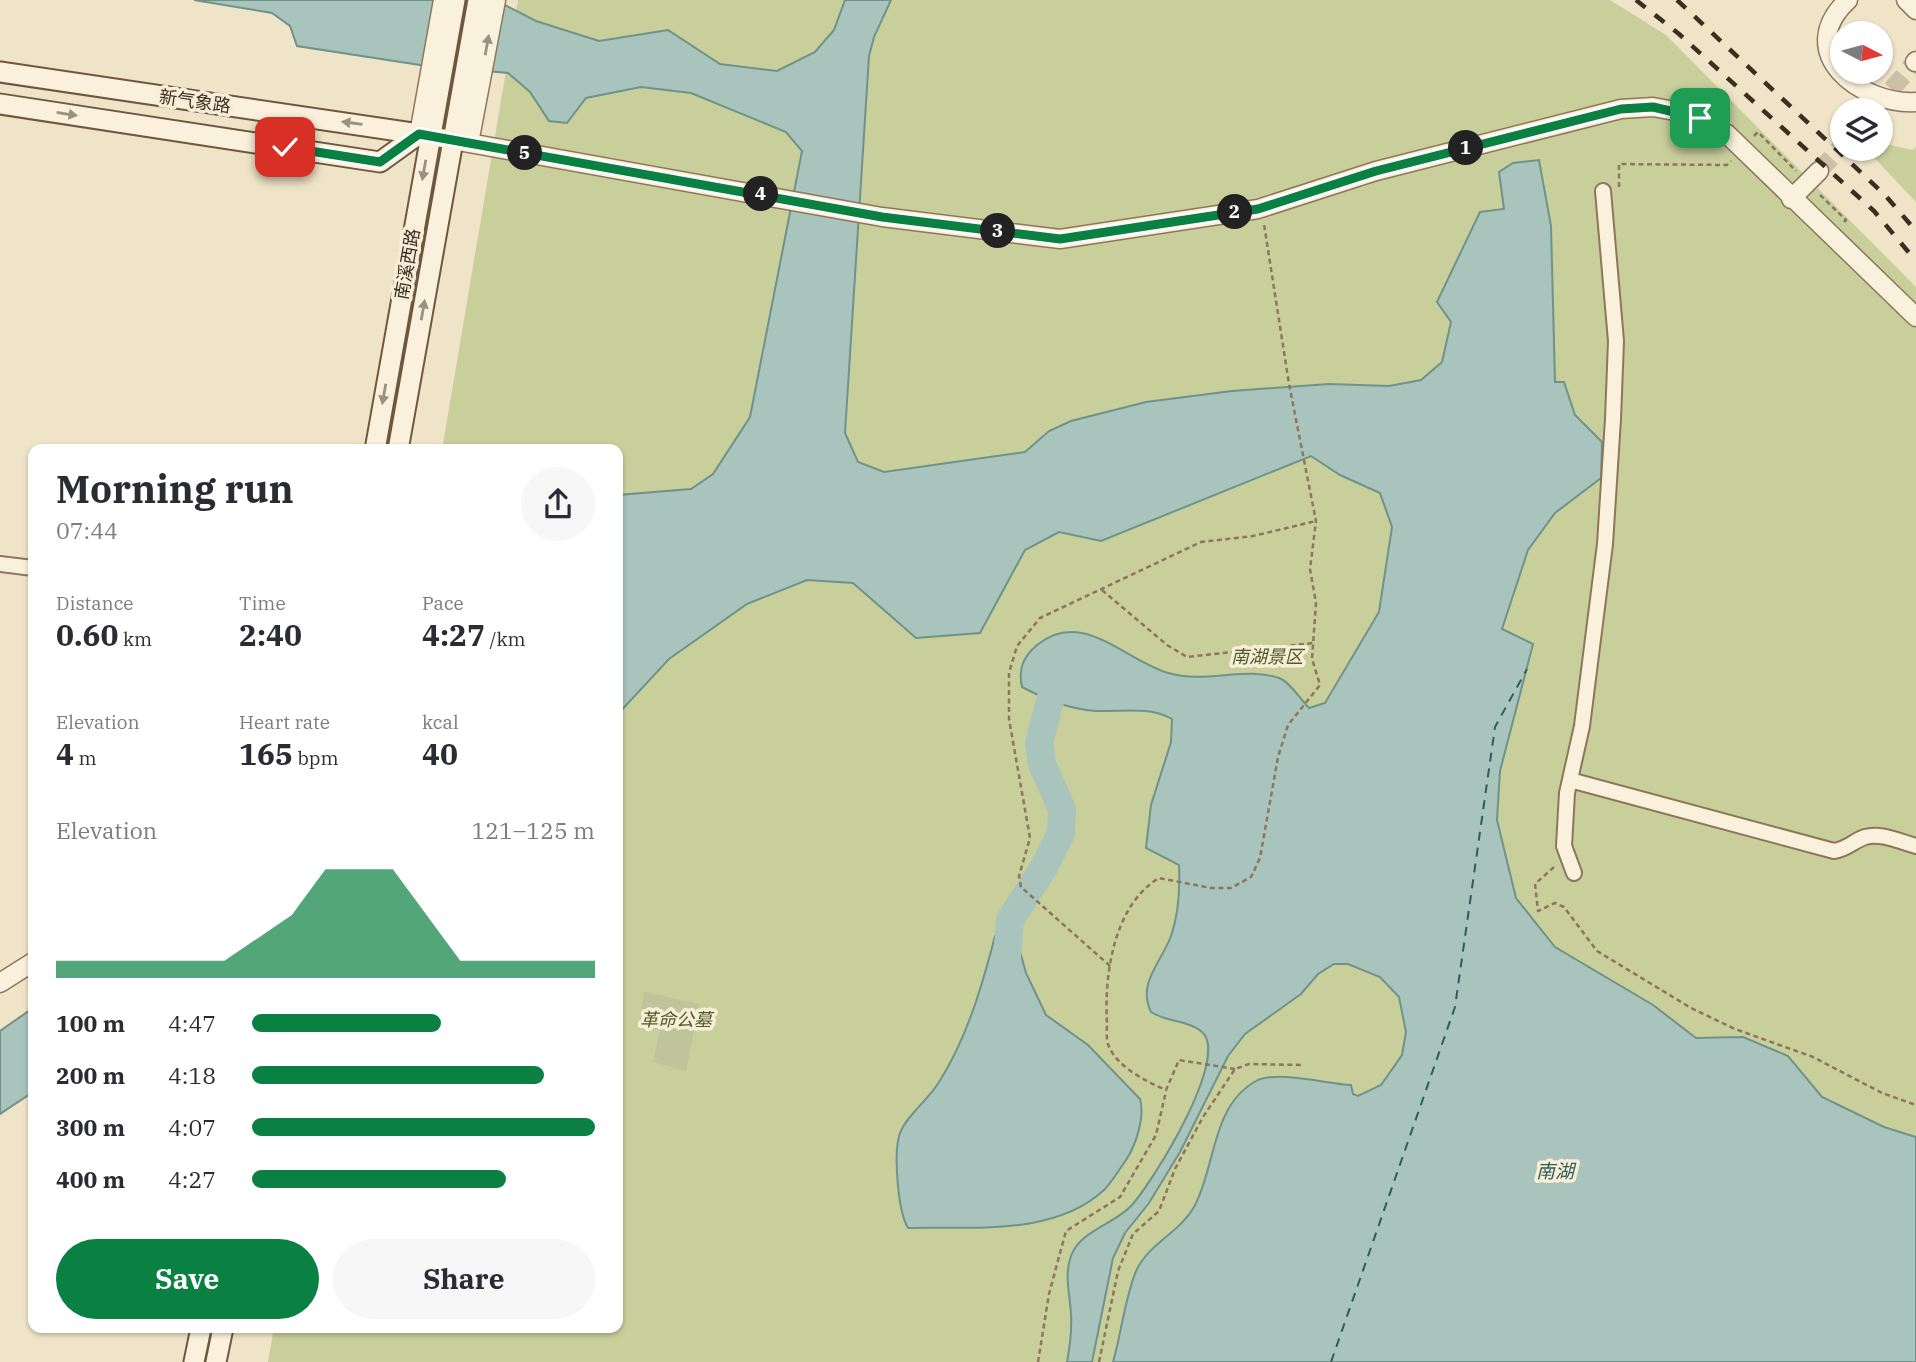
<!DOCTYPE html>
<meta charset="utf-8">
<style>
:root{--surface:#fff;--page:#f7f7f7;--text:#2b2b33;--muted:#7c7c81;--accent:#0b8043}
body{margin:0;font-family:"IBM Plex Serif","Noto Sans SC",serif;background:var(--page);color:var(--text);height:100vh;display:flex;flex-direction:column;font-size:26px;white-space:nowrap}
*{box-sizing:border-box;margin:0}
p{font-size:23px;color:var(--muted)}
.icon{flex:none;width:38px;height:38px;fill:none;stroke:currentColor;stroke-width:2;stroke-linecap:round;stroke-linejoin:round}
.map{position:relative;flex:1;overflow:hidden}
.panel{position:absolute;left:28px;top:444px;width:595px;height:889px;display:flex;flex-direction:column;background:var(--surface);border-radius:14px;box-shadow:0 2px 5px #0004}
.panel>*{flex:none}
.needle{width:46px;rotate:96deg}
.buttons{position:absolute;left:1830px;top:21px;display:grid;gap:14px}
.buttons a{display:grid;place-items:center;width:63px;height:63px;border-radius:50%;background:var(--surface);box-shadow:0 2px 5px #0004;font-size:35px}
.pin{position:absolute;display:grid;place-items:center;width:60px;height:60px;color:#fff;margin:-30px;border-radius:14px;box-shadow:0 4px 10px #0006}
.km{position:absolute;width:35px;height:35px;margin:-18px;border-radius:50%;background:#222;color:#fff;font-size:19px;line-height:35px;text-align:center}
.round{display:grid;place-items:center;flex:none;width:74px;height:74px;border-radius:37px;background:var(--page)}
.summary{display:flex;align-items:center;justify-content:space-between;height:119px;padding:0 28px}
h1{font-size:38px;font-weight:700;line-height:52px}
.metrics{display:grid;grid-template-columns:repeat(3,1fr);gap:10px;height:119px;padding:7px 28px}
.metrics div{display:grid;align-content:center}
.metrics b{font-size:30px;font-weight:700}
.metrics small{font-size:19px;font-weight:400}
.metrics p{font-size:19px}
.chart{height:196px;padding:14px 28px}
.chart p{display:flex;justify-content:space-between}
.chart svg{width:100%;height:126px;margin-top:7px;fill:var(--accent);opacity:.7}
.primary-button{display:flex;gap:14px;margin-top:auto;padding:14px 28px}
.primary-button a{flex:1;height:80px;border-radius:42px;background:var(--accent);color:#fff;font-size:28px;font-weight:700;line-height:80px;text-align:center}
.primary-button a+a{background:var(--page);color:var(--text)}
ul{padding:0 28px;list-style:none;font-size:23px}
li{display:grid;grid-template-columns:112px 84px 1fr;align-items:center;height:52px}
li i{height:18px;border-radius:9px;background:var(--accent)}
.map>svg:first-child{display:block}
.green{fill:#c9cf9b}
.cemetery{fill:#bfc49a}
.water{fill:#a9c4bc;stroke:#6f938a;stroke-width:2}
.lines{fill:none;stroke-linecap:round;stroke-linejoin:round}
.river{stroke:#a9c4bc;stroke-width:28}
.ferry{stroke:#2f5d5a;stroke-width:2;stroke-dasharray:9 7;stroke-linecap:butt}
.tertiary-tunnel{stroke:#ccc0a6;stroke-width:18;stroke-dasharray:18 9;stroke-linecap:butt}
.minor-casing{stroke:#8d765c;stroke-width:18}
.tertiary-casing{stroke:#8d765c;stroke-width:21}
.secondary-casing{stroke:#6f573f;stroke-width:23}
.path{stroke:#8d765c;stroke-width:2.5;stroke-dasharray:5 3.5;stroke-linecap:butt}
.minor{stroke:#faf1dc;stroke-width:14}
.tertiary{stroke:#faf1dc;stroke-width:18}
.secondary{stroke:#faf1dc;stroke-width:19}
.rail{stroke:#3d2e20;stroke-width:4.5;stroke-dasharray:12 12;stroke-linecap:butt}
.oneway{fill:#9c907e}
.route-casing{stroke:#fff;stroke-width:14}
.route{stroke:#0b8043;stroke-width:9}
.labels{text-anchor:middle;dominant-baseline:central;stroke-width:7;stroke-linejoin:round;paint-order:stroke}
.street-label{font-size:18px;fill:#3d2e20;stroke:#f7eed8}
.park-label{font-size:18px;font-style:italic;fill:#4d5a26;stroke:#f7eed8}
.water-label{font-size:19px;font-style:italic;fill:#2f5d5a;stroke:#f7eed8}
</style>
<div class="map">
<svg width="1916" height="1362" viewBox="0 0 1916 1362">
<rect width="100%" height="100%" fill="#f0e4c8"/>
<path class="green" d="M518,0H1610L1666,35L1916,287V1362H268L274,1328H618V450H442Z
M1881,143L1913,150L1916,147V202L1866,149H1881Z"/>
<path class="cemetery" d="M644,992L699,1004L686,1071L653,1062L660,1030L639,1025Z"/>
<path class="water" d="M194,0H495L536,21L599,41L668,30L720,64L777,71L815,52L834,30L845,0H891L874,37L869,56L845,433L858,462L884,472L1025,452L1049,431L1071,421L1146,402L1232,391L1329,384L1389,386L1421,380L1442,362L1451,322L1437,302L1480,212L1504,209L1499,172L1513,163L1539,160L1551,226L1555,382H1564L1575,415L1602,442L1601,478L1555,513L1528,550L1502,629L1533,644L1500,771L1497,820L1516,898L1555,947L1653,1005L1696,1038L1743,1037L1788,1056L1822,1097L1884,1127L1916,1137V1362H1113C1121,1335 1126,1292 1137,1269C1150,1243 1180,1232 1194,1207C1216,1167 1211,1106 1256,1081C1275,1070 1328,1084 1351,1085L1353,1094L1358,1096L1381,1085L1402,1055L1406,1032L1399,997L1380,977L1348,964H1334L1318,974L1301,994L1245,1034L1228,1056L1180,1152L1149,1203L1125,1233L1113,1258L1092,1362H1067C1070,1346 1072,1330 1071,1314C1070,1295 1064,1275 1071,1256C1080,1231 1114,1224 1131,1206C1153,1182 1232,1055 1201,1031C1187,1020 1166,1022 1151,1012C1137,983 1161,963 1171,936C1179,913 1180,888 1179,865L1146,848L1151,805L1171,742L1172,719C1149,706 1122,712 1096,711C1068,709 1045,699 1022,687C1018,669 1023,657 1037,645C1082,608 1124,660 1168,673C1206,684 1245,666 1279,678C1290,682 1301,700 1309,708L1325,703L1379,612L1392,527L1380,493L1340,475L1311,456L1101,541L1059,532L1025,550L980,633L916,638L853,583L807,580L747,604L669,659L618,714V495L691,489L713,474L750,417L802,151L786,132L691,93L641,87L586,98L567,123L549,121L530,92L508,73L420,65L297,46L290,26L272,13Z
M1015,934L1026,973L1046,1015L1088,1045L1140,1099C1145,1117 1136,1145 1126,1160C1119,1170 1112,1182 1104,1190C1053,1237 971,1226 908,1228C898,1212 893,1152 900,1133C907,1115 929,1099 939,1082C967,1038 982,986 995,936Z
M33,1008V1092L0,1114V1031Z"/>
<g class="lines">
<path class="river" d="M1006,970L1010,920L1043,869L1061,833L1062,809L1042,764L1039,743L1059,667L1061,668"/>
<path class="ferry" d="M1331,1362L1455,1007L1495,727L1527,669"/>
<path class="tertiary-tunnel" d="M1874,110L1915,62
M1819,171L1843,145"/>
<defs>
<path id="minor" d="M0,564L33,568
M1570,780L1834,851C1848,849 1853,841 1865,837C1880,832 1901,842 1916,846
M1574,873L1564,846L1567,793L1582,726L1605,544L1613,419L1616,341L1603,191"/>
<path id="tertiary" d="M443,0L419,134L882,217L1060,239L1258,209L1376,171L1621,109L1653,107L1685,113L1727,134L1916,317
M1848,0C1792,52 1860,105 1916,102
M1906,0L1916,10
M1915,62L1916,61
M469,143L496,0
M1791,199L1819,171
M0,983L33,962"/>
<path id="secondary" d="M0,72L419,134
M0,104L380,162L419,134
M375,450L455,0
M398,450L478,0
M194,1362L201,1328
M216,1362L223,1328"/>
</defs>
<use href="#minor" class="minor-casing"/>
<use href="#tertiary" class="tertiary-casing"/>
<use href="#secondary" class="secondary-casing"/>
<path class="path" d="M1754,136L1758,132L1796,171
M1619,187V164L1727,165L1731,161
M1820,195L1846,220L1844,222
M1102,590L1167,645L1187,657L1313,643
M1554,867L1535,884L1538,911L1555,903L1564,907L1597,951L1691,1008L1735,1029L1813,1057L1882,1093L1916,1105
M1110,966L1021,887L1019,876L1030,838L1009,719V673L1017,646L1040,618L1201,542L1253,536L1316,521
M1235,1069L1179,1060L1166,1090C1147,1082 1115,1066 1108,1044C1106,1038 1107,1029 1107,1023C1104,974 1114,905 1159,878L1211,888H1231L1251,877L1260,858L1278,757L1288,725L1320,685L1312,659L1316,603L1310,569L1316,521L1289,384L1264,224
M1038,1362L1049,1294L1066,1231L1120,1197L1156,1135L1166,1091
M1099,1362L1118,1271L1133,1234L1159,1211L1175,1169L1203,1117L1235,1069L1249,1064L1303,1065"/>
<use href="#minor" class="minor"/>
<use href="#tertiary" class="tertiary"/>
<use href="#secondary" class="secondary"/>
<path class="rail" d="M1636,0L1679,34L1874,211L1916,261
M1677,0L1885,195L1916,231"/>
</g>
<defs><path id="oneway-solid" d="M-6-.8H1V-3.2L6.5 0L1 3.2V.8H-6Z" transform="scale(1.75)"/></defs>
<g class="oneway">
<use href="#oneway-solid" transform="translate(487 45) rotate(-80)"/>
<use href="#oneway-solid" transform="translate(67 114) rotate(9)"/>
<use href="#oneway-solid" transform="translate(352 123) rotate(-172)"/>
<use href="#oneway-solid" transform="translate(424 170) rotate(100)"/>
<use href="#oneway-solid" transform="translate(423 310) rotate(-80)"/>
<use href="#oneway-solid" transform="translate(384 394) rotate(100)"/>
</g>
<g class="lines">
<defs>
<path id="route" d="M285,147L380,162L419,134L882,217L1060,239L1258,209L1376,171L1621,109L1653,107L1700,118"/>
</defs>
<use href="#route" class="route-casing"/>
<use href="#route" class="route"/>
</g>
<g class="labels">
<g class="street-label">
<text transform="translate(195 101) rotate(8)">新气象路</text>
<text transform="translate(407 264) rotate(-80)">南溪西路</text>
</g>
<g class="park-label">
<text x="1267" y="656">南湖景区</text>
<text x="676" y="1019">革命公墓</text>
</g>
<g class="water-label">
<text x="1555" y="1171">南湖</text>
</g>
</g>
</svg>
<div class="buttons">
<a><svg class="needle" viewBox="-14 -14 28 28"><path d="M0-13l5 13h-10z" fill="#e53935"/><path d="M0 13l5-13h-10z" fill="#7c7c81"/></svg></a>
<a><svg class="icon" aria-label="layers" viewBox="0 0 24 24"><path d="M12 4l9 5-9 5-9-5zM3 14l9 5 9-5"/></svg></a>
</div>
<div class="pin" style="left:1700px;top:118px;background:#1e9e55"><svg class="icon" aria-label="arrive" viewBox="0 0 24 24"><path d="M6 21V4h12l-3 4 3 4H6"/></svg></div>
<div class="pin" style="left:285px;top:147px;background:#d93025"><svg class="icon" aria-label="check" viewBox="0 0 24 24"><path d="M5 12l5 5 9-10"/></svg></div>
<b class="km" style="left:1466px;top:148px">1</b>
<b class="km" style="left:1235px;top:212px">2</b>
<b class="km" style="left:998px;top:231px">3</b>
<b class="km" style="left:761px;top:194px">4</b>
<b class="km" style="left:525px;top:153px">5</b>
<section class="panel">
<div class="summary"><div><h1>Morning run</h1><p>07:44</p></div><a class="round"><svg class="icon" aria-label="share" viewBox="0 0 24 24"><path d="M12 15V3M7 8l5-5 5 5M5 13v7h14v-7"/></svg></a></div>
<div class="metrics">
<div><p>Distance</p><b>0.60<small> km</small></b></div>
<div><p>Time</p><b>2:40</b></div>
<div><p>Pace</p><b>4:27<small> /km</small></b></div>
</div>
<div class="metrics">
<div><p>Elevation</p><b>4<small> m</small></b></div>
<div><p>Heart rate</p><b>165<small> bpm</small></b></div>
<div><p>kcal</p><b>40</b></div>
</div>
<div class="chart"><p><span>Elevation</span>121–125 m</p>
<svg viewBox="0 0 160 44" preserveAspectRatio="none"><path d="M0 44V38L10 38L20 38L30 38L40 38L50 38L60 30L70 22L80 6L90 6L100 6L110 22L120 38L130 38L140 38L150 38L160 38V44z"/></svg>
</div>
<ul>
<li><b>100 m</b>4:47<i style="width:55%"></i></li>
<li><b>200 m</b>4:18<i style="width:85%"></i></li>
<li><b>300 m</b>4:07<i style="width:100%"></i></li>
<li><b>400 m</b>4:27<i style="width:74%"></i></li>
</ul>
<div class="primary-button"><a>Save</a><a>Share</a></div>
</section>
</div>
